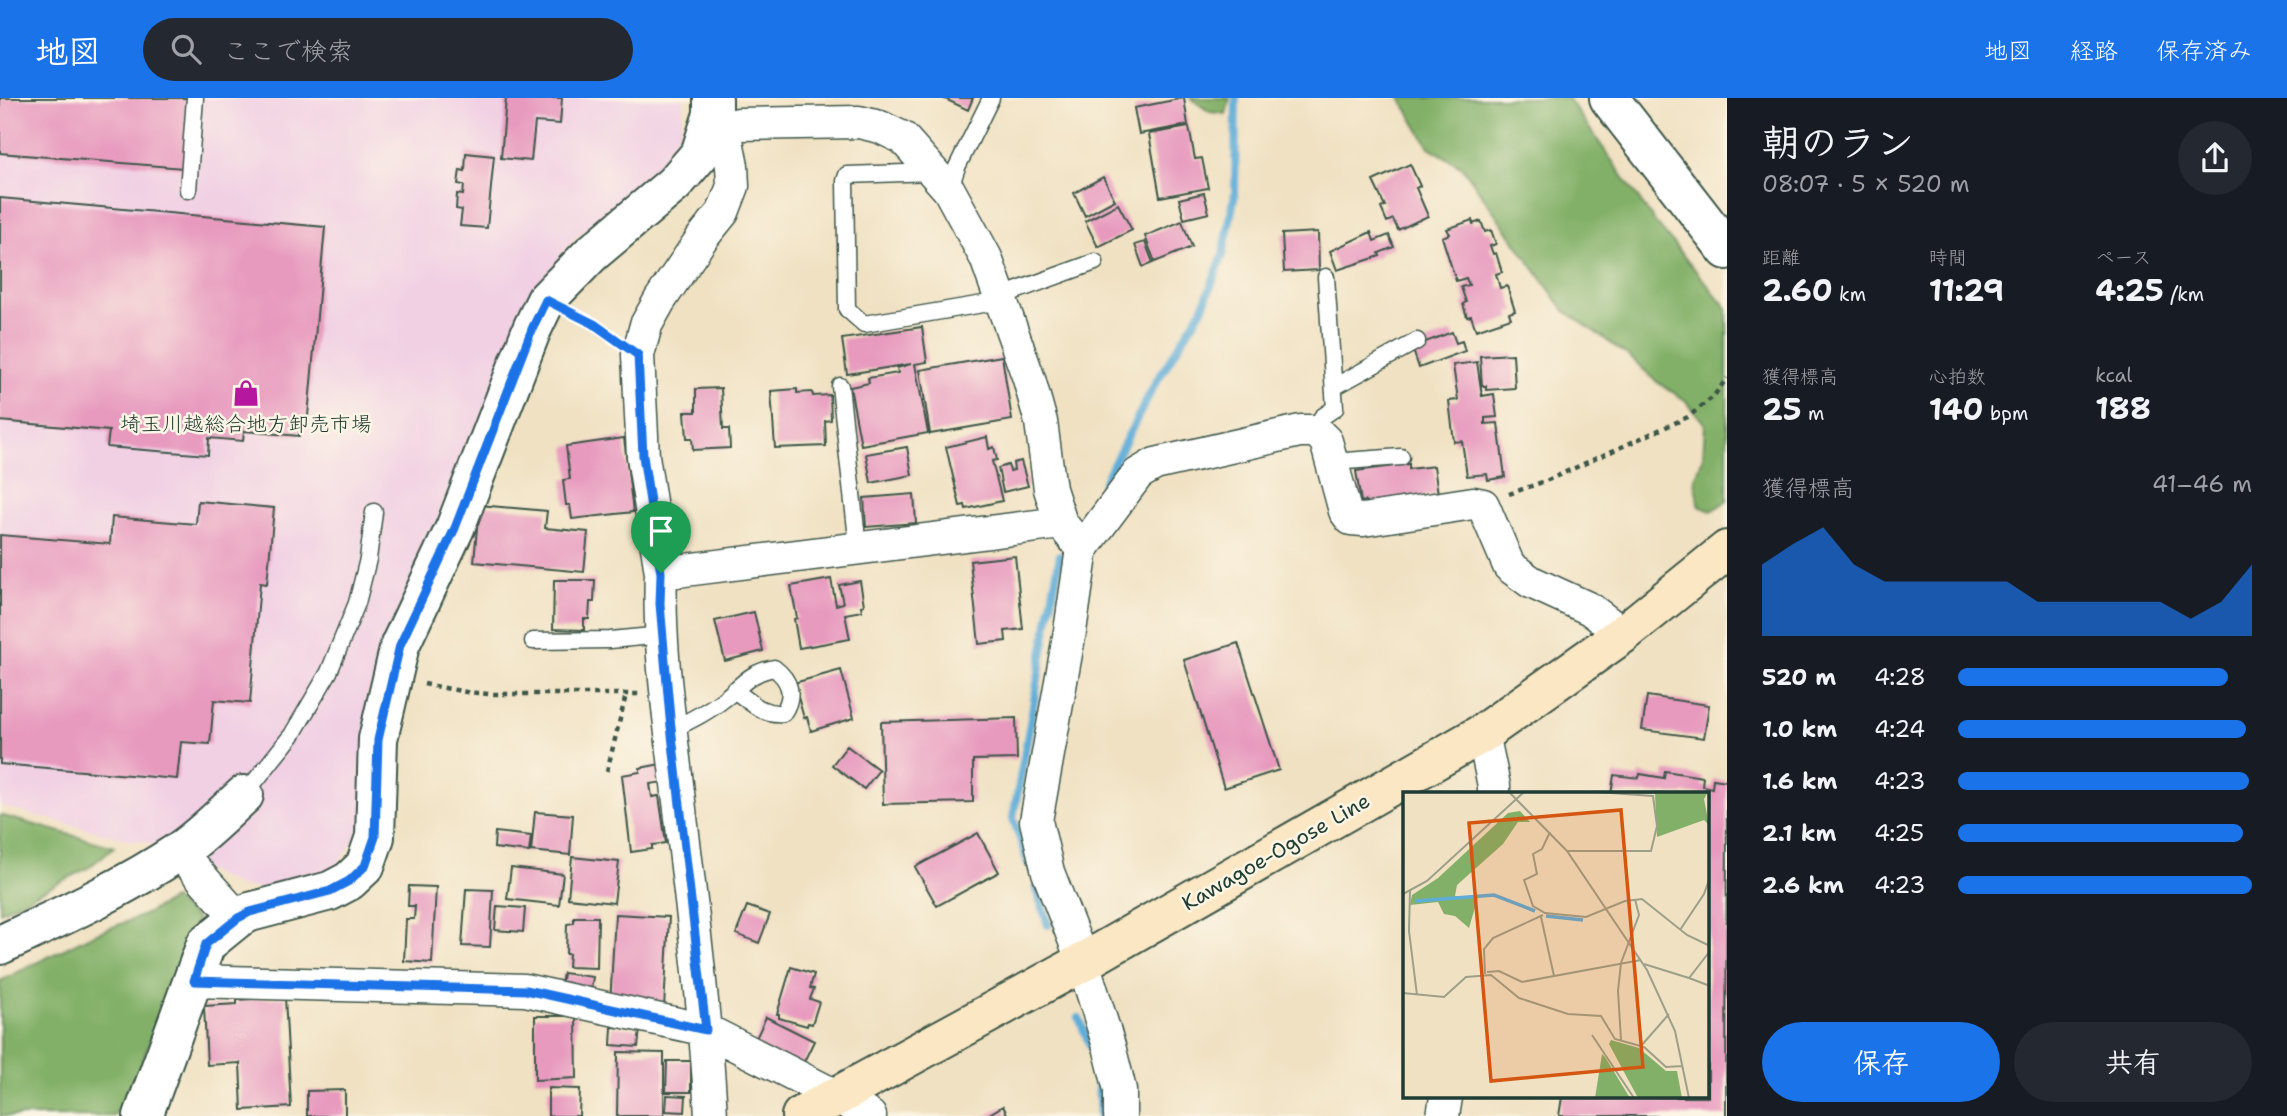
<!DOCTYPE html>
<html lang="ja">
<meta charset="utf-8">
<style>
:root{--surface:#171b24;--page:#242831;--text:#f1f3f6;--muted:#9ea1a6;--accent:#1a73e8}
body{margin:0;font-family:"Shantell Sans","Klee One",sans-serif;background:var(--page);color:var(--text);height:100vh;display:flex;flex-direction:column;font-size:26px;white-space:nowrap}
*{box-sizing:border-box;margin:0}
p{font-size:23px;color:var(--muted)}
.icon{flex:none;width:38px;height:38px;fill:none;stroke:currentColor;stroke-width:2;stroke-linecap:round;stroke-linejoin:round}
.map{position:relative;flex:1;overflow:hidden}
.panel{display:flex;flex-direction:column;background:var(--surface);width:560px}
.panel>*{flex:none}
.pin{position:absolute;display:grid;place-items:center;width:60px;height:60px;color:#fff;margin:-72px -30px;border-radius:50% 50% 50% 0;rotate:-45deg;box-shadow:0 0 7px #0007}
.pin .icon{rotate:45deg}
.round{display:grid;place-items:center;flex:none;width:74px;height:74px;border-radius:37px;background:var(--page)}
.head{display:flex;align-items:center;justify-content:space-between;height:119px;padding:0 35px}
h1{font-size:38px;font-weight:700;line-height:52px}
.metrics{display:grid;grid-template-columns:repeat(3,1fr);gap:10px;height:119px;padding:7px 35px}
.metrics div{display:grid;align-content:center}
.metrics b{font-size:30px;font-weight:700}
.metrics small{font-size:19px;font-weight:400}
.metrics p{font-size:19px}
.chart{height:196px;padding:14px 35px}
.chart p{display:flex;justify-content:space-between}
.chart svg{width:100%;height:126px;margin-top:7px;fill:var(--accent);opacity:.7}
.primary-button{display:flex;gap:14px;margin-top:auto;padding:14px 35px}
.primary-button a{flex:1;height:80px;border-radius:42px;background:var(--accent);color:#fff;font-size:28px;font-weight:700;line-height:80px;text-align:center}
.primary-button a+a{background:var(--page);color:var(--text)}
ul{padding:0 35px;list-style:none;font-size:23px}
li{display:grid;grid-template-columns:112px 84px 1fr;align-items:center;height:52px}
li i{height:18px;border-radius:9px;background:var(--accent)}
header{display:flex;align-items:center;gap:42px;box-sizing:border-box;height:98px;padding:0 35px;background:var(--accent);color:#fff}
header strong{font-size:33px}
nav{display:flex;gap:38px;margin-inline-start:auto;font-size:24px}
.search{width:490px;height:63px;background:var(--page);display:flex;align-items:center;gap:18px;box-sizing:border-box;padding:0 24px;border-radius:38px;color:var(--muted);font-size:26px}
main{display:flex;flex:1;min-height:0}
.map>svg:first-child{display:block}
.built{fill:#f1d0e4}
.forest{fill:#82b068;stroke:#50764e;stroke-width:2}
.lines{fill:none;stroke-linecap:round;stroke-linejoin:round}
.stream{stroke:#5eadd8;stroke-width:8}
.building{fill:#e799be}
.service-casing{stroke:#3e5649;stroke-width:19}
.minor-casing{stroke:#3e5649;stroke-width:35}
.tertiary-casing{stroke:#3e5649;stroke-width:42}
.secondary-casing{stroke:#3e5649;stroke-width:42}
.path{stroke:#3e5649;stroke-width:4.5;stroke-dasharray:5 5;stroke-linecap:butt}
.service{stroke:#fff;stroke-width:16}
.minor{stroke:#fff;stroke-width:32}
.tertiary{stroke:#fff;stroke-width:38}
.secondary{stroke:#fbe7c3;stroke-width:38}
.route-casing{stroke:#fff;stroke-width:14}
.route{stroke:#1a73e8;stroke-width:9}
.labels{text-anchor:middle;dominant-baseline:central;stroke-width:5;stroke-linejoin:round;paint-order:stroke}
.poi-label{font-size:21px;fill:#1f3d34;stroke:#fcf5e5}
.street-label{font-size:21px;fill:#1f3d34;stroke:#fcf5e5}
.inset-river{fill:none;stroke:#5eadd8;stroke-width:3.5}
.inset-road{fill:none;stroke:#9c9f89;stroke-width:2}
.view{fill:#d45610;fill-opacity:0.15;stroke:#d45610;stroke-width:3.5}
.inset-edge{fill:none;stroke:#1f3d34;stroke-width:3.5}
</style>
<header>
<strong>地図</strong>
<div class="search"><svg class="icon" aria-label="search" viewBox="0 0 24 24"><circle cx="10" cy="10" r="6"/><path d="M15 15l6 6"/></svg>ここで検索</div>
<nav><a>地図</a><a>経路</a><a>保存済み</a></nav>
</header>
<main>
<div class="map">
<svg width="1727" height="1018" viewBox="0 0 1727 1018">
<rect width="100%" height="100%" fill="#fcf5e5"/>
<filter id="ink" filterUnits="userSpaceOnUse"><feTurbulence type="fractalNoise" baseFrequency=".0143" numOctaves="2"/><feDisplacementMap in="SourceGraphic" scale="14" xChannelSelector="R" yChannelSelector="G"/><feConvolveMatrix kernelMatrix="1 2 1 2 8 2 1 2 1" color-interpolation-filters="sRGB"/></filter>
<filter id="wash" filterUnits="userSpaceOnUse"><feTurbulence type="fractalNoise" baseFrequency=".00686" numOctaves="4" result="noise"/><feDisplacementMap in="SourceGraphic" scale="28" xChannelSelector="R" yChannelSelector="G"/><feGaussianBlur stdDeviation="1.57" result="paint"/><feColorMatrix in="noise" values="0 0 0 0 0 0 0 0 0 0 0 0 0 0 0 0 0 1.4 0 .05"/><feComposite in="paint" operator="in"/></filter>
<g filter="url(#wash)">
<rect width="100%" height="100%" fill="#f0e1c2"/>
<path class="built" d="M0,0H684L681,31L670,55L633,91L575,141L540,184L356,740L329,777L265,791L241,789L146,744L129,742L0,708Z"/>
<path class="forest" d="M1190,0H1230L1226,16L1210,14Z
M1400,0H1568L1655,124L1727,210V403L1711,413L1699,408L1695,382L1703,359L1705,326L1685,302L1657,284L1630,259L1564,212L1462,69L1429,49Z
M0,717L114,749L88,770L0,814Z
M173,801L197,821L127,1003L113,1018H0V883L92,837L144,817Z"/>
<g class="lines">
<path class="stream" d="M1103,386L1156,284L1202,211L1223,157L1235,96L1236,0
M1028,765L1013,720L1060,457
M1036,789L1048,827
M1079,920L1097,965L1100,1018"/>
</g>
<g id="blocks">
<path class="building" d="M0,0H189L183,70L0,55Z
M506,0H562L560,26L535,24L531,63L501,60Z
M943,0H973L968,12Z
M1184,0L1188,27L1139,36L1134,10Z
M1189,29L1195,61L1202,60L1208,90L1160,99L1149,36Z
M466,55L494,58L487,130L460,128L462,112L456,111L457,96L463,97L464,87L458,86L460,72L465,73Z
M1410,66L1420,88L1416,90L1428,118L1398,132L1393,121L1387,124L1381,110L1385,108L1373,83Z
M1103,79L1115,102L1085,118L1074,95Z
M1204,95L1209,115L1184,121L1179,101Z
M0,100L325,129L307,329L300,328L299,338L244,333L243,343L209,340L208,357L107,349L109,333L0,323Z
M1118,106L1132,132L1098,149L1085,123Z
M1472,122L1473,126L1481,123L1485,134L1491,132L1496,146L1490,148L1493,156L1496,155L1502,174L1496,176L1500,190L1507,188L1515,213L1509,215L1511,220L1476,232L1471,218L1467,219L1463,206L1466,204L1461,189L1469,187L1466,180L1456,183L1442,139L1450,136L1447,131Z
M1182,123L1192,149L1155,164L1145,138Z
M1318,134L1319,172L1284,174L1282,136Z
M1371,134L1374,143L1389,137L1394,149L1379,155L1380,158L1337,172L1330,153Z
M1145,144L1153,165L1143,169L1135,147Z
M922,229L927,264L915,266L928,335L861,347L850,289L869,285L868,280L898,275L897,270L911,266L847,276L842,241Z
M1452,234L1456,245L1462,243L1465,253L1419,270L1412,249Z
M1513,256L1515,290L1486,292V288H1482L1480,258Z
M1002,258L1012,322L930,336L920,272Z
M1477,264L1482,298L1494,296L1497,319L1485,320V326L1498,325L1505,379L1488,382L1487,376L1467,378L1462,343L1454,344L1449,303L1458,302L1453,267Z
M721,290L723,331H729L730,350L693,352L692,340H687L685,314H696V291Z
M797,291V295L812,294L813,298L830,297L831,322L825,323L826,348L775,350L771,293Z
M987,339L989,351L994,349L997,362L992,363L1002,403L966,411L965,407L960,408L946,349Z
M624,340L633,414L572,421L570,407H566L563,382L570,381L566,348Z
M907,349L912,377L871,385L866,356Z
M1021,363L1028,388L1003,394L998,370L1008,367L1010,373L1014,372L1013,365Z
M1409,366V371L1434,368L1438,396L1367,406L1366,403L1361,404L1356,373Z
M914,396L916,425L866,429L864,400Z
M198,403L274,410L267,486L260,485L250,605L214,602L210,646L181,644L177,681L0,666V437L110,446L112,419L196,426Z
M479,407L547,413L545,430L588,434L584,474L474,464Z
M1015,458L1023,531L1005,533L1006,543L979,546L970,463Z
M831,481L836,507L843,505L839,487L860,483L864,507L861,508L862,513L845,516L850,541L799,550L794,521L797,520L791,488Z
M554,482H595L594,504H590L589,521H584V532L553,531Z
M754,514L763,553L725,563L715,523Z
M1238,545L1279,672L1224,690L1184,562Z
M841,572L854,620L811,633L807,619L804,620L794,585Z
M1647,598L1709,607L1704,640L1642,632Z
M1016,620L1017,661L973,662V704L883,706L881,624Z
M847,648L879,672L864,691L832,667Z
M661,666L664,684L650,686L652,699L659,698L666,745L652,747V751L631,754L622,677L640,674V670Z
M1665,673L1703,679L1702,688L1712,690L1713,681L1727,683L1726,1018H1559L1562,999H1708V696H1611L1614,677L1639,680L1640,676L1664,680Z
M535,714L573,717L570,757L531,753Z
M495,734L531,738L529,754L494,750Z
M978,735L999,774L937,808L915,769Z
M572,759L619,764L614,805L568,800Z
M511,770L563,776L559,807L507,801Z
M409,788L436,789L432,865L404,863L406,821H414L415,808H408Z
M466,791L493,792L490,849L462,848Z
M497,808L525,810L523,834L495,832Z
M747,808L770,816L759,845L736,836Z
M615,816L669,819L664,910L610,908Z
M574,819H598L597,870L568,869L569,856H566L567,826L574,825Z
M791,869L814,876L810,890L814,891L810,901L819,904L812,926L808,925L807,928L779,920V916H777Z
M563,875L593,879L590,898L560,893Z
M285,899L291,1009L242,1012L240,965L207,967L204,908L237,906V902Z
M535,918H576L577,980L535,982Z
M766,919L814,943L799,974L751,951Z
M612,929L640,931L638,949L611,947Z
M618,954L664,955V1018H617Z
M667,963H691V994H666Z
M548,990L580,991L579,1018H548Z
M345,992V1018H307V993Z
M667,997L686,998L685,1014L666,1013Z
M1003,1008L1008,1018H986Z"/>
</g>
</g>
<g filter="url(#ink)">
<use href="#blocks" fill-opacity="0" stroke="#3e5649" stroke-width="2"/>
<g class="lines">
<defs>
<path id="service" d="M933,74L847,77L845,83L847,211L864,226L1001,203
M188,92L195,0
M949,92L957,69L991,0
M999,199L1095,164
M840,288L858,449
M1334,289L1417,243
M1316,333L1322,319L1335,310L1326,179
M1332,364L1401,359
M533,543L610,542L663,537
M671,632C689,623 708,614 724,601C743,587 748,575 774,570C790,582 795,597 783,615C761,617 751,604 734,592
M244,697L292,637L329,574L357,505L368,461L374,414"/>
<path id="minor" d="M713,16L725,32L738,26L859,24L880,29L903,40L949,92L986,160L1029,281L1041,324L1050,391L1061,425L1074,441
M661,475L643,358L638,257L646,227L660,202L702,140L723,114L733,88L732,68L725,32
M1483,635L1494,688V696
M178,753L238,820
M194,883L525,892L706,932L836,998L870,1018
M711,1018C705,907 690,796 677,686C669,616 658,545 661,475L1061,425
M1120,1018V992L1109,948L1083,864L1048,774L1036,723L1070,533L1082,451L1138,376L1155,366L1300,333H1316L1326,343L1345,413L1351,421L1363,422L1473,405L1483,407L1509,468L1531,484L1590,511L1623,536
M1443,1018L1446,999"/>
<path id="tertiary" d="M1609,0L1727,152
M0,847C60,819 122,791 178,754C202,738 223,716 244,697
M143,1018L206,846L238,820L250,814L330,793L349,783L365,768L375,739L378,641L400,547L455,430L532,231L546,202L591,156L674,86L700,56L713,16V0"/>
<path id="secondary" d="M801,1018L1083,864L1483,635L1623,536L1727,452"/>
</defs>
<use href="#service" class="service-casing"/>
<use href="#minor" class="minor-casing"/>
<use href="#tertiary" class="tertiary-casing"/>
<use href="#secondary" class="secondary-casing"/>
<path class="path" d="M575,216L594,226L614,242
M1509,396L1548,382L1688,319L1713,299L1727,280
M424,586L466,594L489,596H639
M607,673L626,597"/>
<use href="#service" class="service"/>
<use href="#minor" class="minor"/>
<use href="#tertiary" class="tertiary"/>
<use href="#secondary" class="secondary"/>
</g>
</g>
<g class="lines" filter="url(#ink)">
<defs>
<path id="route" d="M546,202L594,226L638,257L643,358L661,475L660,506L670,620L706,932L526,892L194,883L206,846L238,820L250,814L330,793L349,783L365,768L375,739L378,642L400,547L455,430L532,231Z"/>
</defs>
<use href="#route" class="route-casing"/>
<use href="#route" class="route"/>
</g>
<defs>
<symbol id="shop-bare" viewBox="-9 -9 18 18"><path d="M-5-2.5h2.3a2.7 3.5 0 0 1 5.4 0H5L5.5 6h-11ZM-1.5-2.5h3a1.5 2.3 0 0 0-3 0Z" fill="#b5179e" stroke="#fcf5e5" stroke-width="2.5" paint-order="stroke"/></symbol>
</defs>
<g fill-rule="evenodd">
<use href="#shop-bare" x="227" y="276" width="38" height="38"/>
</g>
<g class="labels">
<g class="poi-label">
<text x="246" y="326">埼玉川越総合地方卸売市場</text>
</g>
<g class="street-label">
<text transform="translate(1276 754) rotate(-30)">Kawagoe-Ogose Line</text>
</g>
</g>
<g transform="translate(1403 694)">
<rect width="306" height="306" fill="#f0e1c2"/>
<path d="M305,0L301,7L306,33L301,28L254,45L252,2L205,1ZM117,19L127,30H115L100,52L54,93L52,104L75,105L66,136L52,124L41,122L35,110L7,113L9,103L35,86L105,21ZM208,248L236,256L263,279H274L279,306H235L206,252ZM199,262L202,265L227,306H192Z" fill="#82b068"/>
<path class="inset-river" d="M13,109L91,103L132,119M143,124L180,128"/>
<path class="inset-road" d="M106,0L164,59L244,178L272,239L286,306M147,40L139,57L130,62L134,82L121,88L130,114L142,121L183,125L222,109L239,107L284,143L307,154M164,59H248L254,34L250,4L193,0M7,99L6,139L14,203M0,102L24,89L121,0M138,125L151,184L238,168M277,138L301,102L307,85M241,172L286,186L307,159M84,180L96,179L119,190L151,184M82,182L81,157L90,146L140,123M286,186L307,194M0,201L41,205L63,185L88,183L116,206L165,222L198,224L212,247L241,255L263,275L280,274M189,243L231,306M218,248L215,199L218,171L236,123L232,107M238,254L266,222"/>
<path class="view" d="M218,18L240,275L88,289L66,31Z"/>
<rect width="306" height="306" class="inset-edge"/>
</g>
</svg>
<div class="pin" style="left:661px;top:475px;background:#1e9e55"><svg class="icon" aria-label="arrive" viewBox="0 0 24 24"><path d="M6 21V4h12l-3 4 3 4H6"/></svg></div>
</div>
<section class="panel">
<div class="head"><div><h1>朝のラン</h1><p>08:07 · 5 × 520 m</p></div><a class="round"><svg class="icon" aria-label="share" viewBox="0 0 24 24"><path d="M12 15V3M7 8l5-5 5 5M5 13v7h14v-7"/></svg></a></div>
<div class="metrics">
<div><p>距離</p><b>2.60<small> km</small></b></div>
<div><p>時間</p><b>11:29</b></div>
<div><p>ペース</p><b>4:25<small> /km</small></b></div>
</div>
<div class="metrics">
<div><p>獲得標高</p><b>25<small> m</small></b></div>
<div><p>心拍数</p><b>140<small> bpm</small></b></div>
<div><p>kcal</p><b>188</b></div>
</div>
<div class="chart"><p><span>獲得標高</span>41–46 m</p>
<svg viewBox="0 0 160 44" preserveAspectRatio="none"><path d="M0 44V19L10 12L20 6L30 19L40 25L50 25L60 25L70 25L80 25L90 32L100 32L110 32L120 32L130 32L140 38L150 32L160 19V44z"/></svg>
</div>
<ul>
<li><b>520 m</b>4:28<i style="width:92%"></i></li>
<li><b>1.0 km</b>4:24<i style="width:98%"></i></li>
<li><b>1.6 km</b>4:23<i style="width:99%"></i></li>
<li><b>2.1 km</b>4:25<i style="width:97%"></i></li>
<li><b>2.6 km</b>4:23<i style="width:100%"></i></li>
</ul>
<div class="primary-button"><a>保存</a><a>共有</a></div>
</section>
</main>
